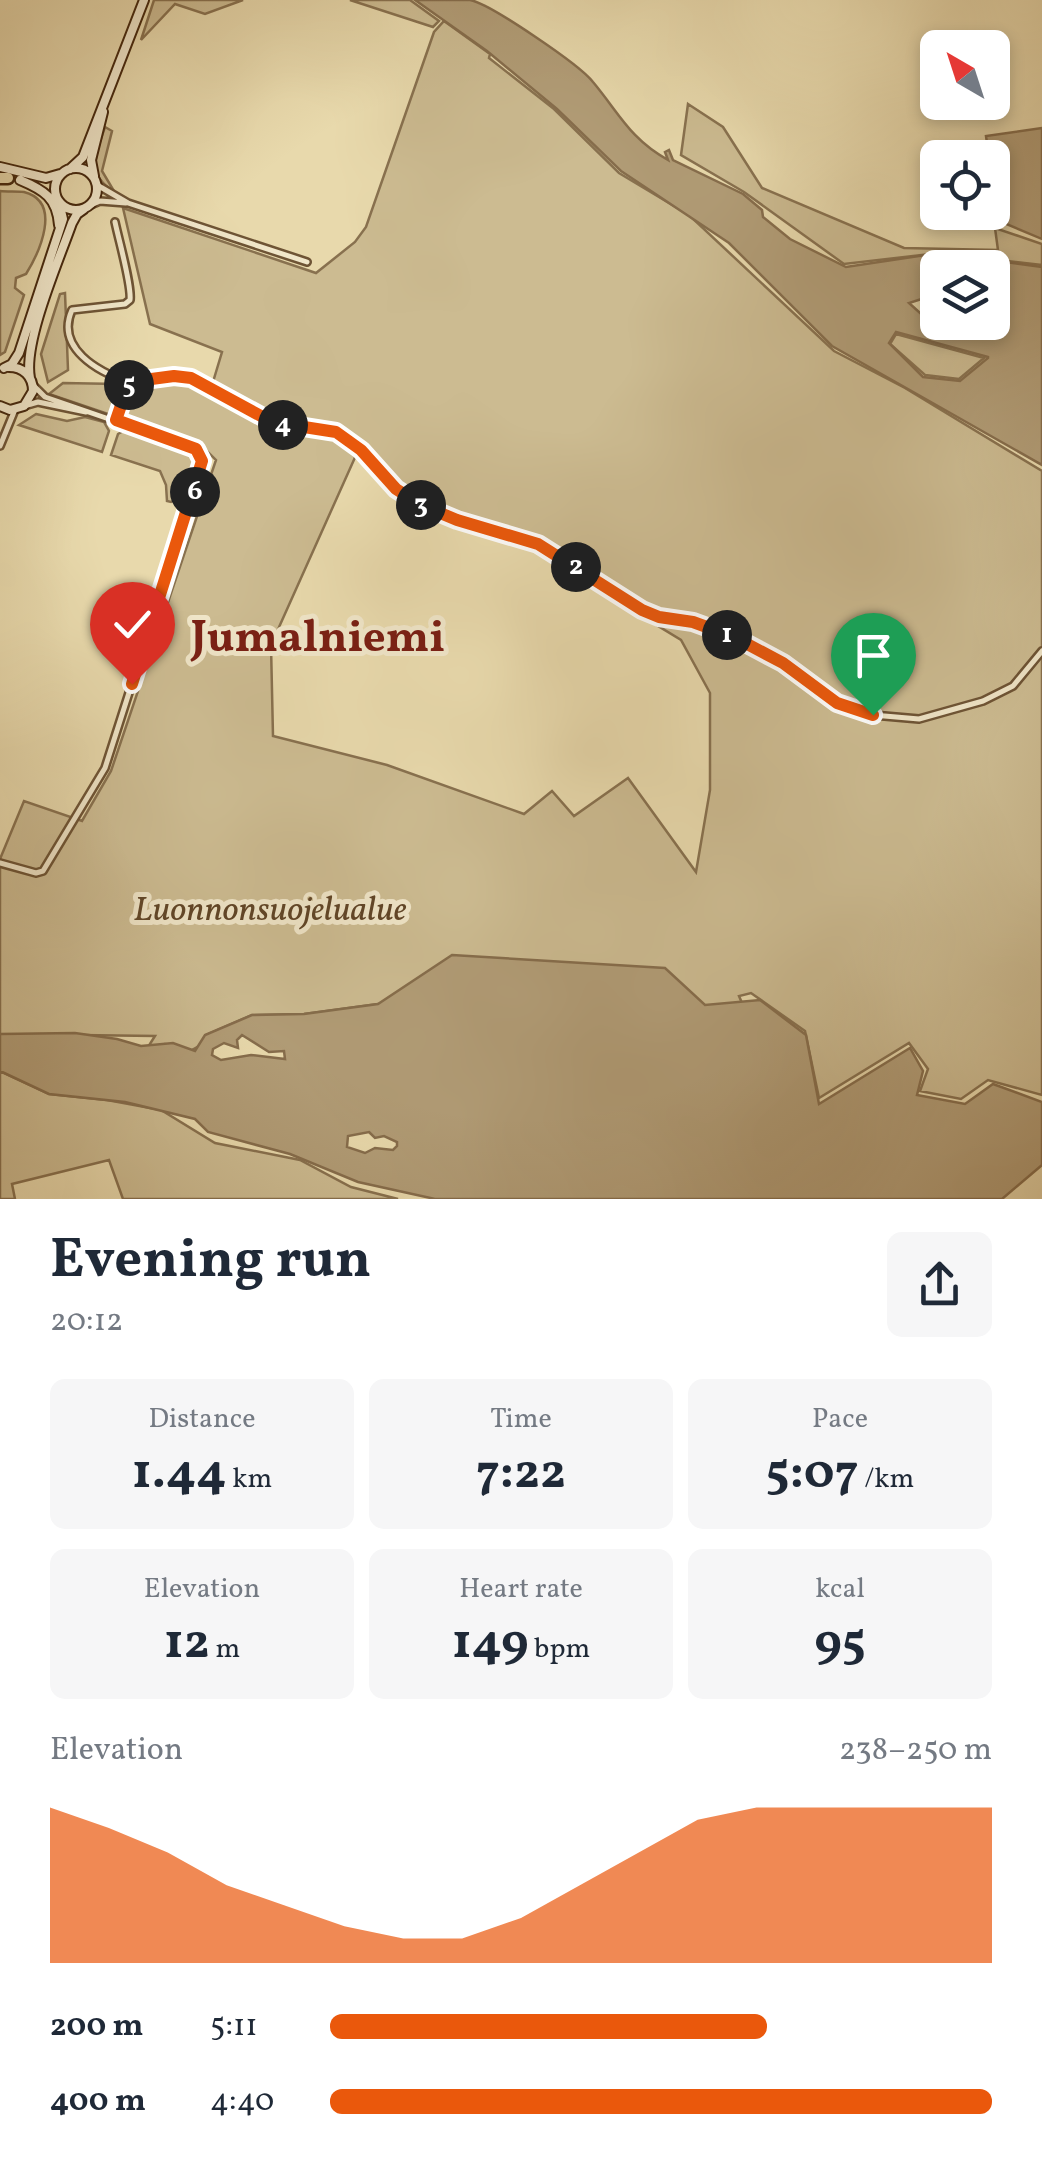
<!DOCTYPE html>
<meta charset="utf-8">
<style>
:root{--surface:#fff;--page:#f6f6f7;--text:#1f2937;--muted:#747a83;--accent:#ea580c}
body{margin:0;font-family:Vollkorn,serif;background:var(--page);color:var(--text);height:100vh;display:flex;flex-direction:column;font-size:38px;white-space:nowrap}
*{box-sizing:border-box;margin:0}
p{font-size:32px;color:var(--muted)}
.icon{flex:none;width:55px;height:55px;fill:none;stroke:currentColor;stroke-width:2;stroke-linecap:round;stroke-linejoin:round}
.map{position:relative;height:1199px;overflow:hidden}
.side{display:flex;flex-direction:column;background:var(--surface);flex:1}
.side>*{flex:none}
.needle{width:65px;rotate:321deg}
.fabs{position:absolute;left:920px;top:30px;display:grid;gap:20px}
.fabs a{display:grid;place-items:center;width:90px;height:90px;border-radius:15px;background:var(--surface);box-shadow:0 5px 15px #0003;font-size:50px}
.pin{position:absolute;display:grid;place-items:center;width:85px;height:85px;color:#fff;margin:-102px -42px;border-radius:50% 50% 50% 0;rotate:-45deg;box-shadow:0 0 10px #0007}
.pin .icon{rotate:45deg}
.km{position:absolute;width:50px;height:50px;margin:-25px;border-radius:50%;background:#222;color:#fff;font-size:28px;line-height:50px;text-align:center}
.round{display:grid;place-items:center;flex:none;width:105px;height:105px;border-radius:15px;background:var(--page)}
.head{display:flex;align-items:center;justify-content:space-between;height:170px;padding:0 50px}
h1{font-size:55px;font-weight:700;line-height:75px}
.metrics{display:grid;grid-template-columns:repeat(3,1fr);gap:15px;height:170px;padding:10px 50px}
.metrics div{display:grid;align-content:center;border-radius:15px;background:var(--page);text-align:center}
.metrics b{font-size:50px;font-weight:700}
.metrics small{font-size:28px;font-weight:400}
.metrics p{font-size:28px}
.chart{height:280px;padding:20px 50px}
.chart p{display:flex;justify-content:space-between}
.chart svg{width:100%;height:180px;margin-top:10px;fill:var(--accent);opacity:.7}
ul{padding:0 50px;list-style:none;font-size:32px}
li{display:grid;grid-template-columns:160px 120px 1fr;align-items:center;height:75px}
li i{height:25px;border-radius:12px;background:var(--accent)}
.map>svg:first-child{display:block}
.green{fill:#ccbb91;stroke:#88714f;stroke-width:2.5;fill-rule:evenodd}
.water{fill:#b19c76;stroke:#866d4c;stroke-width:2.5;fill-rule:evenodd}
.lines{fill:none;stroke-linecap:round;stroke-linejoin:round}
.street-casing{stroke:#6e5435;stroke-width:10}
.secondary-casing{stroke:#45270d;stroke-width:12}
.highway-casing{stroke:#45270d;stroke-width:15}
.street{stroke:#f0e6c9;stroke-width:5}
.secondary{stroke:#f0e6c9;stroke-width:8}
.highway{stroke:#e8d9ac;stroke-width:10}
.route-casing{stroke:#fff;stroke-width:20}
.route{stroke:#ea580c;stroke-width:12}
.labels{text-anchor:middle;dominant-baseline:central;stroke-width:10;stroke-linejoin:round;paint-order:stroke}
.park-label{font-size:35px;font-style:italic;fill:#604527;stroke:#f0e6c9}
.district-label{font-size:45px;font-weight:bold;fill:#7a1f14;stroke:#f0e6c9}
</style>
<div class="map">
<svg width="1042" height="1199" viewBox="0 0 1042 1199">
<rect width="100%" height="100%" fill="#e8d9ac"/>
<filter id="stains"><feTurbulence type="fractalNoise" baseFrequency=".002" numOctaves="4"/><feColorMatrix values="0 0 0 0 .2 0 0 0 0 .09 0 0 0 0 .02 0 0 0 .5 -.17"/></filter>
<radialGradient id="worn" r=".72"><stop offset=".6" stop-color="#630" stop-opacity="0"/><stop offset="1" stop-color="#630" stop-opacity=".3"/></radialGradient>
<path class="green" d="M154,0H243L205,14L175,4L141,40Z
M350,0H410L439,21L433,27Z
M444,21L490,54L489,58L554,109L619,173L689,215L834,351L905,388L1042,471V1095L988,1080L961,1099L920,1091L928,1069L909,1043L819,1098L805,1031L751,993L739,996L742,1003L728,1030L378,1004L304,1014L252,1015L206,1035L199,1046L190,1051L165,1044L148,1047L155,1036L0,1034V859L24,801L82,821L111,771L216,460L200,444L128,421L124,414L137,387C180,380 187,378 226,401L230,394L213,382L222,352L150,324L123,208L316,273L355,242L366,227L434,32ZM357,453L395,495L460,529L531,549L681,640L710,693V790L696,872L628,778L574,816L552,791L524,814L387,765L273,736L271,645Z
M688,104L723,127L762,188L904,248L998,250L995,228L1042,244V265L939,253L844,264L744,192L681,155Z
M105,127L112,131L102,171L114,191C85,176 97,151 105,127Z
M0,191C7,192 17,191 24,192C63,202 39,253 26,274L16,278L15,288L24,295L5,352L0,355Z
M65,293L68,370L48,382L41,354L60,294Z
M896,334L984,358L959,379L925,375L890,344Z
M63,383L118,384L123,391L116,412L108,414L49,394Z
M36,414L67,421L85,417L104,422L109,431L102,452L19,425Z
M125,430L189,450C203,462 196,474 192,490L171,502L167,501L166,485L160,471L111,455L118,434Z
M0,1071L49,1094L107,1100L161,1110L215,1143L300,1160L351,1187L398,1199H123L109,1160L12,1184L15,1199H0Z"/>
<path class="water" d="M415,0C433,0 453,0 470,0C489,3 580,65 593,82C619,113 630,139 668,160L665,152L669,150L673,160L743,194L762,210L763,217L790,239L846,267L939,253L1042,267V465L832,346L729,243L621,171L557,109L487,51ZM938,268H992V322L984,323L978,327L930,322L909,303L937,294ZM896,332L988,357V358L960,381L923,377L889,343Z
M1042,128V239L999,221L992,158L989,157L986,136Z
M452,955L665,968L705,1005L760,1000L806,1035L819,1104L910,1048L923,1071L917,1095L965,1104L993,1084L1042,1102V1165L1002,1199H435L358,1182L290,1154L208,1132L195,1119L125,1102L49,1094L0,1071V1034L75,1033L117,1039L141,1046L173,1043L195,1051L205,1035L252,1015L304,1014L378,1004ZM242,1035L269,1052L284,1051L285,1059L251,1055L221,1060L212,1055L213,1049L224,1043L238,1048L237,1040ZM369,1132L375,1138L384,1136L397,1142V1146L393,1150L375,1148L365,1153L347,1147L348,1136Z"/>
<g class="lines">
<defs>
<path id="street" d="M97,185L128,203L307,262
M91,205L100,201L126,203
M115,222C119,241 132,286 130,300L125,304L72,310C55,348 98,372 129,382
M129,382L173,376L191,378L273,422L336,433L361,450L395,489L421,505L457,520L538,544L642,610L693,622L733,637L783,663L837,703L873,715L919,719L983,701L1013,686L1042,651
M24,406L38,402L86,412
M116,420L129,382
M0,446L14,412
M0,863L36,873L43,871L105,768L202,464L196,449L45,397L34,386"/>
<path id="secondary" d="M0,167L46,178L60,174
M55 189a21 21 0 1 1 42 0a21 21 0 1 1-42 0Z
M70,169L83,157L144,0
M94,176L91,160L103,112
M20,180C44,190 57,198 59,225
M4,368L12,364L19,353L63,219L59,202
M30,378C23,342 59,260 72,223L77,214L84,209
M0,406L10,410L24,406L33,391C33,376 23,367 9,367"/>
<path id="highway" d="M0,178H8"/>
</defs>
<use href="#street" class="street-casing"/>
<use href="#secondary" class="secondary-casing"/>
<use href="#highway" class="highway-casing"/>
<use href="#street" class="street"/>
<use href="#secondary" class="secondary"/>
<use href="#highway" class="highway"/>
</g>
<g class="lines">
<defs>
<path id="route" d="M132,684L202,461L196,449L116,420L129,382L174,376L191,378L272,422L336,432L361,450L396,489L421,505L457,520L538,544L642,610L659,617L693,622L734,637L783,663L837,703L873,715"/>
</defs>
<use href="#route" class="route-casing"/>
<use href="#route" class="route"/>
</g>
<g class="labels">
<g class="park-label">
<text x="270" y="911">Luonnonsuojelualue</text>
</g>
<g class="district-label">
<text x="318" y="639">Jumalniemi</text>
</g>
</g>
<rect width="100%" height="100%" filter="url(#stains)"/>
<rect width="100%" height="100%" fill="url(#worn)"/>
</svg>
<div class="fabs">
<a><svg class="needle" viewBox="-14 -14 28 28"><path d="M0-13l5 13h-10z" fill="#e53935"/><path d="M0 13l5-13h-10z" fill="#747a83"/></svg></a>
<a><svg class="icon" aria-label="locate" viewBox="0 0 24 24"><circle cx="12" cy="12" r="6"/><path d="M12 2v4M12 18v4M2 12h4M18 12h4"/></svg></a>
<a><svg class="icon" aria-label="layers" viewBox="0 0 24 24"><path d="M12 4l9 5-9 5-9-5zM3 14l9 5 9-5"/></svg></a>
</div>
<div class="pin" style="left:873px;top:715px;background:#1e9e55"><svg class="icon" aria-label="arrive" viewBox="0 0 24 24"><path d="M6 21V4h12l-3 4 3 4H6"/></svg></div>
<div class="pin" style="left:132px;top:684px;background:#d93025"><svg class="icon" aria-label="check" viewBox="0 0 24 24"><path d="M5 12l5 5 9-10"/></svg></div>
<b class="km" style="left:727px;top:635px">1</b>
<b class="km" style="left:576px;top:567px">2</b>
<b class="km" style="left:421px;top:505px">3</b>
<b class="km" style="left:283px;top:425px">4</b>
<b class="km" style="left:129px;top:385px">5</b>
<b class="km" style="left:195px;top:492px">6</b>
</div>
<section class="side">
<div class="head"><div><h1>Evening run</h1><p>20:12</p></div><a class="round"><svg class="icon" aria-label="share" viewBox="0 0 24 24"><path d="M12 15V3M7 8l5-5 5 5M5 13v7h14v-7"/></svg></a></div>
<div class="metrics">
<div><p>Distance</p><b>1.44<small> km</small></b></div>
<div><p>Time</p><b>7:22</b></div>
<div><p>Pace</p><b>5:07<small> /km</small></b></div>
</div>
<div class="metrics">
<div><p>Elevation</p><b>12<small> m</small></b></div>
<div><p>Heart rate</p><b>149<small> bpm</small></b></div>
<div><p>kcal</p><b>95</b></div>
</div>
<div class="chart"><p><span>Elevation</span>238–250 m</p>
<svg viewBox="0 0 160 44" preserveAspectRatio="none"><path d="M0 44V6L10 11L20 17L30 25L40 30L50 35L60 38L70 38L80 33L90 25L100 17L110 9L120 6L130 6L140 6L150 6L160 6V44z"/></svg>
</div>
<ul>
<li><b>200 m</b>5:11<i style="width:66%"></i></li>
<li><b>400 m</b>4:40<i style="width:100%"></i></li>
</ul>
</section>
